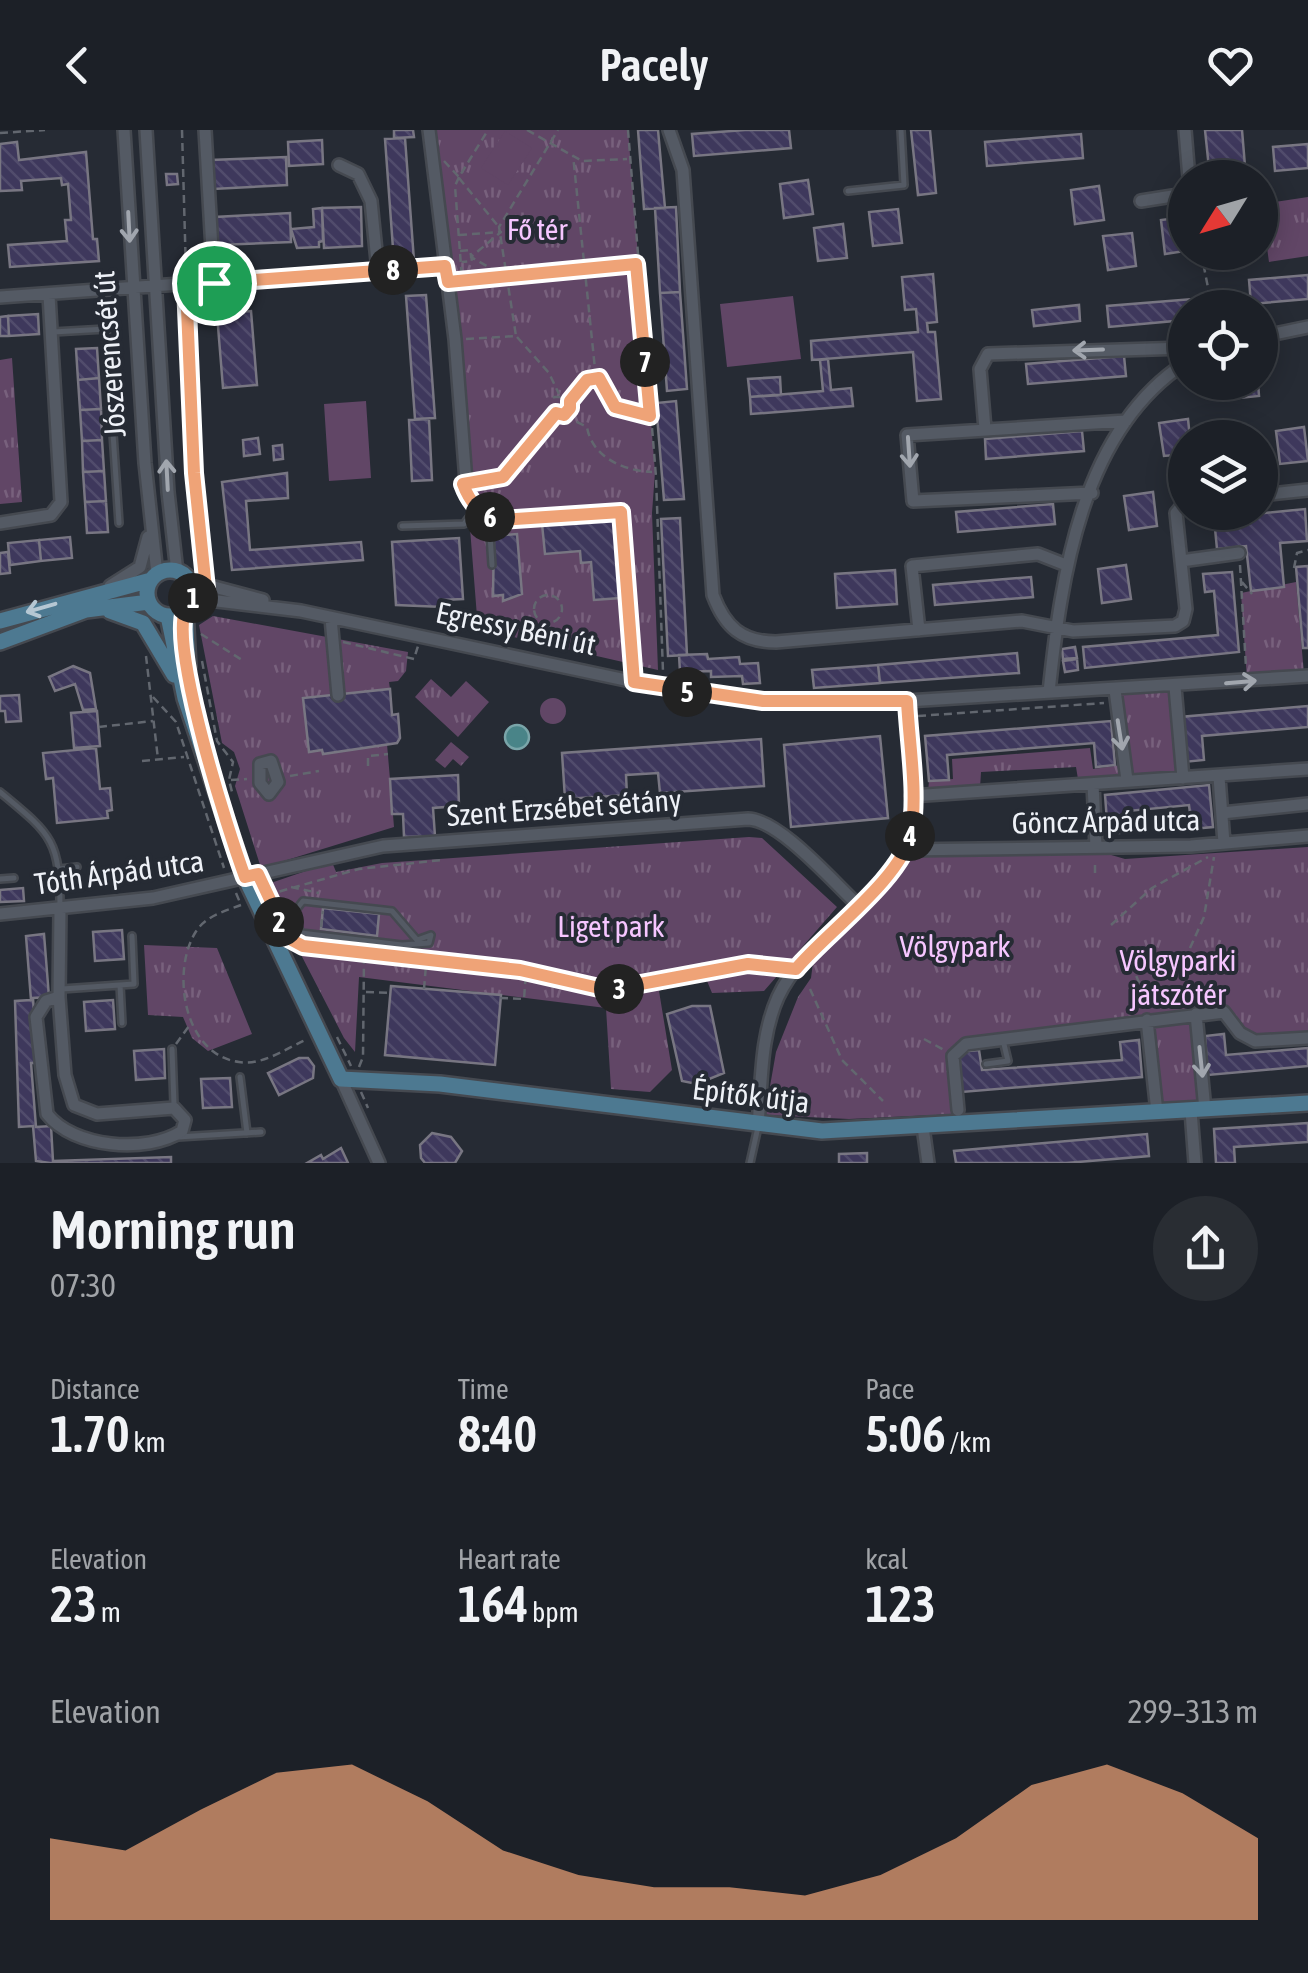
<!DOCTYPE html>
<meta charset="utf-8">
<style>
:root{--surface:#1c2027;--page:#292d33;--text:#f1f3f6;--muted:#a0a3a7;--line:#3a3e44;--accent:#efa377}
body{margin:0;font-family:"Asap Condensed",sans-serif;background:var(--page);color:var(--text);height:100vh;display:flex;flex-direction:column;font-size:38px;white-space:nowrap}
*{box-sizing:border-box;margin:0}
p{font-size:32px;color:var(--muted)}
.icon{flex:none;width:55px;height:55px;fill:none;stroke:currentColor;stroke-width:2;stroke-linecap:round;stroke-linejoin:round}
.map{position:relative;height:1033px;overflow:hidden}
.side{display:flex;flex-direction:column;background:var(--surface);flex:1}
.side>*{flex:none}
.needle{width:65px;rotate:233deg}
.controls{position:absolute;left:1168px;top:30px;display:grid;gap:20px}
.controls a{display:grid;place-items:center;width:110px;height:110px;border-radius:50%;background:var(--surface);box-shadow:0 5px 25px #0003,0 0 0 2px var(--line);font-size:50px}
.pin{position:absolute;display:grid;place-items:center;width:85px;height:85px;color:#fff;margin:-42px;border:5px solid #fff;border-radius:50%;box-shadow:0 2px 10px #0007}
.km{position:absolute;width:50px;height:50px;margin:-25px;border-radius:50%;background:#222;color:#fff;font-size:28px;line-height:50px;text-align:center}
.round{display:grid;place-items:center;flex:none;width:105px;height:105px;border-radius:52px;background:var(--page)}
.headline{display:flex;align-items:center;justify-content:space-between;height:170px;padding:0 50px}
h1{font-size:55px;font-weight:600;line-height:75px}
.stats{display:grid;grid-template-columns:repeat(3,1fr);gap:15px;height:170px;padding:10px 50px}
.stats div{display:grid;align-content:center}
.stats b{font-size:50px;font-weight:600}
.stats small{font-size:28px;font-weight:400}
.stats p{font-size:28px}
.chart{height:280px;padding:20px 50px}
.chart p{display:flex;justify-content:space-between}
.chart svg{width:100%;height:180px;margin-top:10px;fill:var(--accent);opacity:.7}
header{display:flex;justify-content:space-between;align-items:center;height:130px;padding:0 50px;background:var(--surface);font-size:45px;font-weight:600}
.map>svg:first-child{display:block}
.grass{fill:url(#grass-tufts)}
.pitch{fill:#614666}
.water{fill:#498488;stroke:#7aa5a9;stroke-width:2.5}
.building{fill:url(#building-back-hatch);stroke:#787682;stroke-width:2.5}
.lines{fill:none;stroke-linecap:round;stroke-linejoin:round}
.lane-casing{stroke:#454950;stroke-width:10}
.street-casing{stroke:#454950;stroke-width:16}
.secondary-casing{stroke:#454950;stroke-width:20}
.path{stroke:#62676f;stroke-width:2.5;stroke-dasharray:8 5;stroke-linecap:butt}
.lane{stroke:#545a64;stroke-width:5}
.street{stroke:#545a64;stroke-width:11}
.secondary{stroke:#4d7991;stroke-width:15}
.oneway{stroke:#a1a6ae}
.oneway2{stroke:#b6c7d3}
.route-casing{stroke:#fff;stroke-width:20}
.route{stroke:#efa377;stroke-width:12}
.labels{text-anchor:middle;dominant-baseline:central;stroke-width:8;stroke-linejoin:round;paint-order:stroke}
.park-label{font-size:30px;fill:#f6c6ff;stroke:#262b34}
.street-label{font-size:30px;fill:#eef1f7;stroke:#262b34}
</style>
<header><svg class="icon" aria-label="back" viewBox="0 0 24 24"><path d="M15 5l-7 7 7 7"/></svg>Pacely<svg class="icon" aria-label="heart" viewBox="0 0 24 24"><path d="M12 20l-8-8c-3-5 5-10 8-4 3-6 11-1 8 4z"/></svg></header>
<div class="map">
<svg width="1308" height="1033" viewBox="0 0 1308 1033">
<defs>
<pattern id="grass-tufts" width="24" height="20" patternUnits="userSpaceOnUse" patternTransform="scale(2.5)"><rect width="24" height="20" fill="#614666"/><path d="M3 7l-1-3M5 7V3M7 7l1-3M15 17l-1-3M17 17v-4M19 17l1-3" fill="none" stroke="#78617d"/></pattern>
<pattern id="building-back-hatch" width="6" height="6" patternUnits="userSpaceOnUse" patternTransform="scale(2.5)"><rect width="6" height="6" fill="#3e385c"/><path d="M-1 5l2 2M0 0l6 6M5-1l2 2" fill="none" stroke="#514c6c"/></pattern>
</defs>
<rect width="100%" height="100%" fill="#262b34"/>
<path class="grass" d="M429,0H628L655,342L652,383L658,540L478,499L455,209Z
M1308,67V126L1269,132L1261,74Z
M12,228L22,372L0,374V230Z
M1296,452L1304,544L1247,549L1241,463Z
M213,486L408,522L406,541L398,551L389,552L390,559L303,569L309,622L387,614L394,697L261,738L235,656L240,639L234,622L222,613L199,495Z
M431,549L451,567L466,551L489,572L458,607L415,567Z
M1175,557L1183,648L1127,650L1115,560Z
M540 581a13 13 0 1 1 26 0a13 13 0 1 1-26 0Z
M451,612L469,627L461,636L453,629L445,638L435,630Z
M1090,618L1093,639L1122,635L1123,646L1078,649L1076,637L981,642L980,658L928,662L929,651L953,649L952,629Z
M749,707L762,708L837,777L764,861L712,863L705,846L681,850L659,861L672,940L650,962L611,959L606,878L359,847L355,922L344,908L265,755L332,732L336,742L382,733Z
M1308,717V908L1255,911L1218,883L1196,884L1204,971L1156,975L1147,891L955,919L950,953L955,984L849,989L765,985L776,922L798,867L811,848L815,817L867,765L904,720H1094L1125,729Z
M144,815L217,818L252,904L208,921L192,908L183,887L148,885Z"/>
<path class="pitch" d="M505,1L532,18L508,55L481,38Z
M793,166L801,229L727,237L720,174Z
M366,271L371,348L329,351L324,274Z"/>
<path class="water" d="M505 607a12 12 0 1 1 24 0a12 12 0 1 1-24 0Z"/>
<path class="building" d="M394,0H413L414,7L394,8Z
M638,0H658L665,78L644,79Z
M745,0H789L791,18L694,26L692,4Z
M911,0H930L936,63L918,65Z
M1205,0H1242L1246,48H1210Z
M1081,4L1083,28L987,36L985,12Z
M405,8L414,131L394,132L385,9Z
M322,10L323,34L289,36L288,12Z
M17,12L19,30L86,22L93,109H97L99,131L10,137L8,115L67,111L65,90H71L68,54L62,55L61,48L21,51L22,60L0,61V14Z
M1308,14V38L1275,41L1273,17Z
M286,27L287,55L213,59L211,30Z
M166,44H177L178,54L167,55Z
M808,50L813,84L784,88L780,54Z
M1099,56L1104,90L1075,94L1071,60Z
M361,77L362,116L324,118L322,78Z
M676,77L680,162L660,163L655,78Z
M322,78L323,111L319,112V117L297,118L291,99L314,97L313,79Z
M898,79L902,113L873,116L869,82Z
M290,83L291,112L217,115L215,87Z
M1185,87V121L1165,124L1161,90Z
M843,94L847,128L818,131L814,98Z
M1132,103L1136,136L1108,140L1103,106Z
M933,144L937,192L927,193L928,202H935L941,269L917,271L913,222L812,230L811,211L918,202L916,179L905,180L902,147Z
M1308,145V169L1251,174L1249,150Z
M680,162L687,259L667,261L660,163Z
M426,165L435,288L415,289L406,166Z
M1205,168V178H1185V190L1109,197L1107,176Z
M1079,175L1080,191L1034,196L1032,180Z
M251,181L257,255L223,258L217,184Z
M38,184L39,204L9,206L8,186Z
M8,186L9,206H0V187Z
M97,218L99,248L78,250L76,219Z
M1124,226L1126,246L1028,254L1026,234Z
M828,229L831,260L851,258L853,276L751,284L750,267L823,261L820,230Z
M780,247L781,265L750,267L748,249Z
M99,248L101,279L80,280L78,250Z
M1228,252H1258L1259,266L1230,269Z
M676,271L684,369L664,370L656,273Z
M101,279L102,310L82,311L80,280Z
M429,289L432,350L412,351L409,290Z
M1188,289L1190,308H1185V324L1164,326L1159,293Z
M1304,297L1308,331L1280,334L1276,301Z
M1082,301L1084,321L986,329L985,309Z
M258,308L260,324L244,326L243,310Z
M102,310L104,341L83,342L82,311Z
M282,315L283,329L274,330L273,316Z
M104,341L106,371L85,372L83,342Z
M287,343L288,368L246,371L250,420L361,412L363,430L232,440L222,352Z
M1153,362L1157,396L1129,400L1124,366Z
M106,371L108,402L87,403L85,372Z
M1053,374L1055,394L958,402L956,382Z
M1305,379L1307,411L1280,413L1284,457L1251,461L1246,416L1217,419L1214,388Z
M614,388L620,468L594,470L591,432L581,433L580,421L545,424L542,394Z
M680,388L687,525L668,526L661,389Z
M517,404L522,464L503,471V465L493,466L494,406Z
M70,407L72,428L41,431L39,410Z
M459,408L463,469L442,470L443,477L396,475L392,412Z
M39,410L41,431L10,435L8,413Z
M8,422L10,443L0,444V423Z
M1126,435L1131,469L1102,473L1098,439Z
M1308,436V518H1303L1296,437Z
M895,440L897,474L837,478L835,444Z
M1232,442L1239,522L1085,538L1083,517L1218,505L1214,461L1205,462L1203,444Z
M1031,447L1033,467L935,475L933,455Z
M1075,517L1077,528L1063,529L1062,519Z
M1017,523L1019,543L880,553L878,535Z
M707,524L708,529L739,527L740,534L758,533L760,553L743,554L742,546L711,547V541L680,542L679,525Z
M1077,529L1078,540L1065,542L1063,531Z
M878,535L880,553L814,558L812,540Z
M73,536L90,543L96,579L83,580L75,554L55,561L49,547Z
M390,559L392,585L398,584L400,608L397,613L323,624L322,620L309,622L303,568Z
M19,565L21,591L6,592L5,581H0V566Z
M1308,576V597L1202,606L1204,630L1184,632L1180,587Z
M97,581L100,616L74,618L71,583Z
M1111,591L1115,635L1096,637L1094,613L947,625L949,650L929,651L925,606Z
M880,606L888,688L791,697L784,615Z
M761,609L764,656L660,663L658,643L626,645L627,665L565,669L562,623Z
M96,618L100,659L110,658L112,680L107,681L108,688L57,693L53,648L46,649L43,623Z
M458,645L459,676L433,678L435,706L404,707L403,684H392L390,649Z
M1209,655L1213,697L1192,699L1189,675L1127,681L1129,702L1108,704L1105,665Z
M23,758L24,771L0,772V760Z
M323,778L379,784L377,806L321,799Z
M122,800L124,829L95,831L93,802Z
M44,804L49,867L33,868L37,933H31L36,997L51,996L53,1031L171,1027V1033H50L36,1031L33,996L19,997L15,871L31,870L26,806Z
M391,856L501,865L495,935L385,925Z
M113,870L115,899L86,901L84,872Z
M692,876H710L724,943L697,954L682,951L667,884Z
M1224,904L1226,925L1308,918V936L1208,945L1205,906Z
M1139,910L1142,947L962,962L959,922L979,920L982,940L1122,930L1120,912Z
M164,919L165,948L136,950L134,921Z
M299,928H308L314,936L313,948L279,965L268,943Z
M230,948L232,977L203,978L201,949Z
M1308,993V1012L1234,1017L1235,1033H1216L1214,999Z
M432,1003L451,1007L462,1021L455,1033H425L421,1028L420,1015Z
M1147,1004L1149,1026L1066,1033H956L954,1021Z
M341,1018L348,1033H307L321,1025L323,1029Z
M867,1023V1033H839V1024Z"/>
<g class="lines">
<defs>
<path id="lane" d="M848,61L904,55L901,0
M53,202L106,199L119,393
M489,390L492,435
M402,396L464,394L476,378
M0,662C52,705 60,710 60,779
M60,739L77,737
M0,749L14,748
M303,771L392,781L417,810L431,805L429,813L402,815L301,803L292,785Z
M120,855L122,893
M62,859L134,854L132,806
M172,919L174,975
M986,934L1008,931L1003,910
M240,947L247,1003
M178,1007L261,1002
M750,1033L758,997"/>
<path id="street" d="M124,0L145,333L157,444
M146,0L168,362L177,442
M205,0L214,153
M429,0L455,209L467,364L488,387L501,390L621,382L635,552
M669,0L683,40L713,465C725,497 742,512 776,512L1022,491L1073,501L1175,496L1183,491L1186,479L1176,383L1185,372
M1185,0L1189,48
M339,35L358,44L371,71L378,141
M1141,71L1185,64
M0,167L445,135
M1260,207L1308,197
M985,299L980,239L988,224L1185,218
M1092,363L913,371L907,305L1126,291
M1260,365L1308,360
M0,393L51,385L61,372L49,165
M1181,431L1239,423
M188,450L263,470
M110,456L140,437L148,407
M192,468L301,481L635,552L763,571H907L1308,546
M331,488L338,565
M919,500L912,436L1038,424L1066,435
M1175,557L1183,648
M1115,560L1127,650
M1049,562C1061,448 1081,301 1185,233
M271,631L278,652L269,664L260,653V634Z
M1219,647L1224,713
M1093,654L1096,717
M911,666L1308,639
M1222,683L1308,674
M904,720L1191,716L1308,706
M0,784L153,768L383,716L748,689C780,690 833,752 858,775
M59,867L65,945L74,975L97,984L174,978L185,990L182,1001C147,1024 73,1018 47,984L36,887L46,871L59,867L60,779
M1196,884L1205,980
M1147,890L1157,982
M341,949L379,1033
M958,980L953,926L966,914L1224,882L1240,903L1255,911L1308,908
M1191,981L1195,1033
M758,994C762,952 760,907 778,867C806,806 888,770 909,709C919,681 908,604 907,571
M923,997L928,1033"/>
<path id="secondary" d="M147 463a23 23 0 1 1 46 0a23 23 0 1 1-46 0Z
M185,480L188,537
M110,481L143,493L174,545
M168,486L185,568L245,747L341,949L440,954L822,1001L1308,973
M0,491L151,450
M0,512L86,480L149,472"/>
</defs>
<use href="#lane" class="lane-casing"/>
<use href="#street" class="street-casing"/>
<use href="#secondary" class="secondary-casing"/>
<path class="path" d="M182,0L186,143
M527,0L582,31L627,29
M628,0L656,347L663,542
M0,3L45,0
M444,31L459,47L488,0
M459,47L455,56L462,149
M459,48L498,96
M459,105L501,102L471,127L506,147
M460,121L470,120L472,131L462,132
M1201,122L1212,178
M459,151L635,135
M187,166L193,343L204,443
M517,207L549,243L559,264
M466,209L516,206L499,97L558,0
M588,250L599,248L615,277L647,285
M570,271L564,285L555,283L554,267H567L570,271L595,239L573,25
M565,286L587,297C592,328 625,341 652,342
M477,351L503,347L554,284
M1240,435L1246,537
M1294,438L1297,423L1308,420
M1242,452L1252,464
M534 479a14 14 0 1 1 28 0a14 14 0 1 1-28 0Z
M549,495L550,520
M201,504L242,530
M343,512L414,529L418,516
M146,526L158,629
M202,531L217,611L233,632L229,650L233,666
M153,567L176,592L224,738
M918,586L1104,573
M99,597L153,591
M142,631L184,627
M368,636V626L388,624
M290,646L319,641
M231,650L247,649
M1095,735V746
M291,757L319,763
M236,763L241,775C225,781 205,786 195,803C171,843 184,925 239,932C261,936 286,919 305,910
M267,765L359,739L442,730
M1111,795L1152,758L1208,727
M321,797L323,781
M292,810L344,823L542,843L608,860L748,834L780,836
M1190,818L1204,787L1214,727
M1126,822L1150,878
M424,859L426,835
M810,859L842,930L883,971
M366,862L391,863
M500,868L524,869L526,842
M337,907L351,936
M924,909L944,920
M176,914L189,896
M359,937L363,927L364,825
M361,962L368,978"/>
<use href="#lane" class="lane"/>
<use href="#street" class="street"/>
<use href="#secondary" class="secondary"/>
</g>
<defs><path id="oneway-shaft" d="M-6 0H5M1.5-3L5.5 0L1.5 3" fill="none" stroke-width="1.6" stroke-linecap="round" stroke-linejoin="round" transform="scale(2.5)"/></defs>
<g class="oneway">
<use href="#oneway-shaft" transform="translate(129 97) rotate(87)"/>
<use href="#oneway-shaft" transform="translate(1088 220) rotate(178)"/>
<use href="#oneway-shaft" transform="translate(909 322) rotate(86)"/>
<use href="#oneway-shaft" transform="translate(167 345) rotate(-93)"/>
<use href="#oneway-shaft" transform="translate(1241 552) rotate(-5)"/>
<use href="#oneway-shaft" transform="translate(1120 605) rotate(81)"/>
<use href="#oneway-shaft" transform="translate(1201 932) rotate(84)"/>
</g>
<use class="oneway2" href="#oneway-shaft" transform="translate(41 478) rotate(164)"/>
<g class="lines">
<defs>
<path id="route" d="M636,134L650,286L615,277L599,248L587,250L570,271V278L564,285L556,283L503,347L463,354C470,373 481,386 501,390L621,382L634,552L763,571H907C909,613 918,662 911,703C903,747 825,804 796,839L748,834L608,860L520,840L303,816L288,808L258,744L245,747C228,701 171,522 185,481C186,476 190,473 192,468H207L194,343L186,155L445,136L448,152Z"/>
</defs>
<use href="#route" class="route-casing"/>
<use href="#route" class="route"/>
</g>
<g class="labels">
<g class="park-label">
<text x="537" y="99">Fő tér</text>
<text x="611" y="796">Liget park</text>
<text x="955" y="816">Völgypark</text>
<text x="1178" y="830">Völgyparki<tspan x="1178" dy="34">játszótér</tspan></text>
</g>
<g class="street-label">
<text transform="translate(109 224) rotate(-94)">Jószerencsét út</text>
<text transform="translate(516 498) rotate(12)">Egressy Béni út</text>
<text transform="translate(564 677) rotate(-4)">Szent Erzsébet sétány</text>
<text transform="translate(1106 691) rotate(-1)">Göncz Árpád utca</text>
<text transform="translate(119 742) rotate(-8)">Tóth Árpád utca</text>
<text transform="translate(751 965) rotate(7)">Építők útja</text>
</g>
</g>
</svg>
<div class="controls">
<a><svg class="needle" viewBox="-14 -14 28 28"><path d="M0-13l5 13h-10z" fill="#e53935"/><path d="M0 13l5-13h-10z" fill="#a0a3a7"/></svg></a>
<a><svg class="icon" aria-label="locate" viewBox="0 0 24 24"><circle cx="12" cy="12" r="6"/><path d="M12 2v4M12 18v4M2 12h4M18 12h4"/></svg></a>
<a><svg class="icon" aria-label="layers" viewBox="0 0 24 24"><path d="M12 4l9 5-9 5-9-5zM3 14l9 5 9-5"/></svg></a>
</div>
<div class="pin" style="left:214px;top:153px;background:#1e9e55"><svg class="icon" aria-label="arrive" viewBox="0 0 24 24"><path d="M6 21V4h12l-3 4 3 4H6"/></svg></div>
<b class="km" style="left:193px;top:468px">1</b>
<b class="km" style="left:279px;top:792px">2</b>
<b class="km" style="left:619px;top:859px">3</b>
<b class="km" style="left:910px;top:706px">4</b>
<b class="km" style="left:687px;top:562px">5</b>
<b class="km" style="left:490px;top:387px">6</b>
<b class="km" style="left:645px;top:232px">7</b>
<b class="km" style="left:393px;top:140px">8</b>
</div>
<section class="side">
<div class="headline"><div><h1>Morning run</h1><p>07:30</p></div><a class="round"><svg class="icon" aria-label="share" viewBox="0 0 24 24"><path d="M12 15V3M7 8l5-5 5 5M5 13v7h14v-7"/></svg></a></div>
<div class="stats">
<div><p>Distance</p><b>1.70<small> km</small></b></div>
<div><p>Time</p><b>8:40</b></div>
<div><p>Pace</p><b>5:06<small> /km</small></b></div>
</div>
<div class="stats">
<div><p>Elevation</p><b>23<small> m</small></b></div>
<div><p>Heart rate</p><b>164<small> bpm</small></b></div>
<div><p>kcal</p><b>123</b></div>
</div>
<div class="chart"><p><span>Elevation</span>299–313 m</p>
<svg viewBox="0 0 160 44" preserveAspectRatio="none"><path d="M0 44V24L10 27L20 17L30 8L40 6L50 15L60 27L70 33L80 36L90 36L100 38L110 33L120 24L130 11L140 6L150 13L160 24V44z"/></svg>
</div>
</section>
